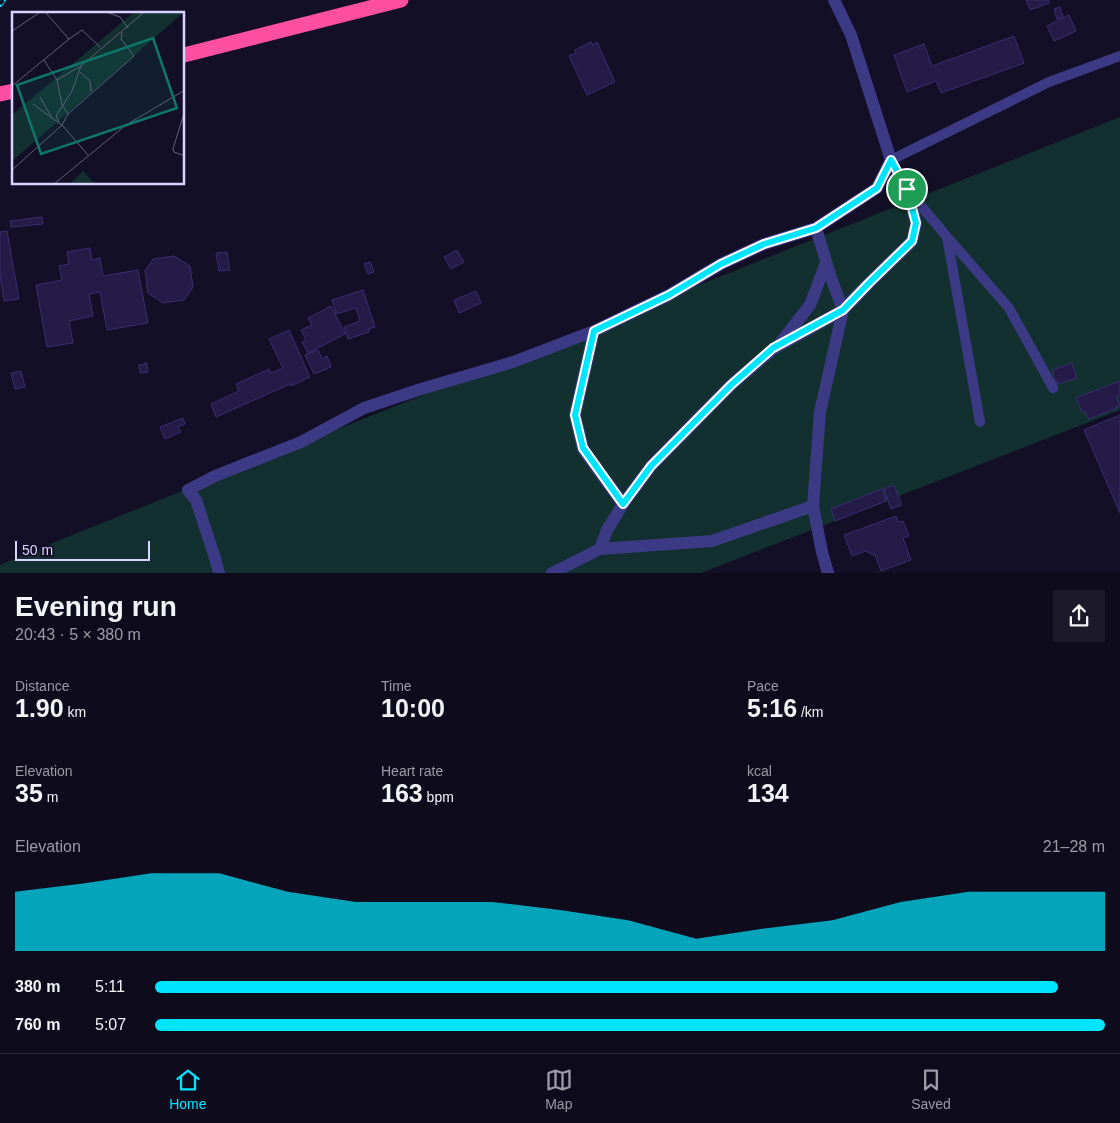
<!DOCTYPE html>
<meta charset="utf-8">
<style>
:root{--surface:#0e0b1c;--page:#1c1929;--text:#f1f3f6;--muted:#9b9ba3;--line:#2e2b3b;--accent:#00e5ff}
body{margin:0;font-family:Helvetica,sans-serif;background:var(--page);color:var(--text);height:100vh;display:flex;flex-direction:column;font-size:19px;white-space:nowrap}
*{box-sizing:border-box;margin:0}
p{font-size:16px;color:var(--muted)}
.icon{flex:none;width:28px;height:28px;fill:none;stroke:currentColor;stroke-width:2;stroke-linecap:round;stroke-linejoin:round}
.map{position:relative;height:573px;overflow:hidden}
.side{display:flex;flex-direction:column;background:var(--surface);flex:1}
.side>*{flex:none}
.scale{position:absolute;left:15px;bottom:12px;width:135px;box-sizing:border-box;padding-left:5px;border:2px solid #d9d4ff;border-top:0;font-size:14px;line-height:18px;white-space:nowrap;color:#d9d4ff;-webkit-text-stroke:4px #130f26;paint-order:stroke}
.pin{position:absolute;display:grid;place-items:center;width:42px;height:42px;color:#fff;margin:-21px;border:2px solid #fff;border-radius:50%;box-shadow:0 1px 5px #0007}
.round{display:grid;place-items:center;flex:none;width:52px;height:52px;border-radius:0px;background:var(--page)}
.summary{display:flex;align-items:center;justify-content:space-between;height:85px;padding:0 15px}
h1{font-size:28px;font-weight:700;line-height:38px}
.metrics{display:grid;grid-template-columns:repeat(3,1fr);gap:8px;height:85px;padding:5px 15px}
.metrics div{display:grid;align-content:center}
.metrics b{font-size:25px;font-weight:700}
.metrics small{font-size:14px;font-weight:400}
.metrics p{font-size:14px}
.chart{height:140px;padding:10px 15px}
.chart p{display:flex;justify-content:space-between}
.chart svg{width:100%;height:90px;margin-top:5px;fill:var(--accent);opacity:.7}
ul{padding:0 15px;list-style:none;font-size:16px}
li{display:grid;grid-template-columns:80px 60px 1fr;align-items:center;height:38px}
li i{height:12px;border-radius:6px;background:var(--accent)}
.dock{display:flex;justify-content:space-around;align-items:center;height:70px;border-top:1px solid var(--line);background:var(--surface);font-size:14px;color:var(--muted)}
.dock a{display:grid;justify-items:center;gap:2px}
.dock .on{color:var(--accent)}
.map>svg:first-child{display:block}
.green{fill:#12302f}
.building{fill:#241b47;stroke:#3b2d73}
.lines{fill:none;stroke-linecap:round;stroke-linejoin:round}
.lane{stroke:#3d3a85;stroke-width:10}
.street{stroke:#3d3a85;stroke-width:12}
.highway{stroke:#ff4fa3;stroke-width:15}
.rail-casing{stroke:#00e5ff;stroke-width:5.5}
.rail{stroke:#130f26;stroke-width:4;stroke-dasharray:11;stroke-linecap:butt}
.route-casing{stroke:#fff;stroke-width:10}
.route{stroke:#00e5ff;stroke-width:6}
.inset-road{fill:none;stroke:#625e7d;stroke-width:1}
.view{fill:#0f766e;fill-opacity:0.15;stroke:#0f766e;stroke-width:2.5}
.inset-edge{fill:none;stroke:#d9d4ff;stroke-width:2.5}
</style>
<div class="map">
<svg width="1120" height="573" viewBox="0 0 1120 573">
<rect width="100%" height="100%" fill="#130f26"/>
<path class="green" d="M1120,117V410L701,573H0V565L77,533Z"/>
<path class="building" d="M1026,0H1048L1049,3L1030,10Z
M1060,7L1063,17L1057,19L1054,9Z
M1069,15L1076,31L1054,41L1047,26Z
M1014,36L1024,63L941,93L936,81L907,92L894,55L924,44L932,66Z
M591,42L593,45L597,42L615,82L587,95L569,56L576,53L575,50Z
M42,217L43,224L11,227L10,221Z
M7,231L19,299L4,301L0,276V232Z
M90,248L92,260L100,258L103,276L138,270L148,323L107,330L100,292L89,294L93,316L69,321L73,343L47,347L36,285L62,280L59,266L69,264L67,252Z
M457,250L464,262L451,269L444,257Z
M227,252L230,270L219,271L216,253Z
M174,256L190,266L193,287L184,300L163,303L148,293L145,271L153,259Z
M370,262L374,272L368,274L364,264Z
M363,290L375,327L368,329L369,332L348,339L344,327L360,321L356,308L336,314L332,300Z
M476,291L481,303L459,313L454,300Z
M331,306L345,334L308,353L302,342L306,340L301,330L312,325L308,318Z
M289,330L310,377L291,386L290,384L216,417L211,404L239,391L236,384L269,369L271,373L283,368L269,339Z
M318,350L322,359L327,356L331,367L314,374L305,355Z
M144,363H147L148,372L140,373L139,365L145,364Z
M1072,363L1077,378L1057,384L1052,370Z
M21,371L25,387L15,389L11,373Z
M1120,381V395L1116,397L1120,405L1116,407L1117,408L1089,419L1085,411L1082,412L1076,398Z
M1120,415V513L1084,430Z
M183,418L185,424L178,427L181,432L165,439L160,427Z
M894,485L902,505L891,509L884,489Z
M882,489L886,501L835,521L831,509Z
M896,516L898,522L903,521L909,536L903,538L911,560L881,571L875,555H873L866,551L852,556L844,535Z"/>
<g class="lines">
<path class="lane" d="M948,238L1009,308L1053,388
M980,422L947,237L907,189L891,160L1049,82L1120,56"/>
<path class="street" d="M594,331L575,415L583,449L623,504
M781,342L810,305L826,263
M600,549L607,530L623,504L651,466L731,385L773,349L843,310L869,283L912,241L916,223L907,189
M219,573L214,555L196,500L188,490L215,476L301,442L364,408L421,389L513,362L594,331L669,295L721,264L764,244L816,228
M552,573L600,549L712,541L813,506
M828,573L822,552L813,506L820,412L843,310L831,278L816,228L877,188L891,160L851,35L834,0"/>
<path class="highway" d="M184,55L401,0
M0,94L14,91"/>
<defs>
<path id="rail" d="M0,4L3,0"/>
</defs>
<use href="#rail" class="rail-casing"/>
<use href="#rail" class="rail"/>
</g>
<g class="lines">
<defs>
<path id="route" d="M891,160L907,189L916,223L912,241L869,283L843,310L773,348L731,385L651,466L623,504L583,448L575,415L594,331L669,295L721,264L764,244L816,228L877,188Z"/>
</defs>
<use href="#route" class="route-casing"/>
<use href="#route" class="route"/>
</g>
<g transform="translate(12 12)">
<rect width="172" height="172" fill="#130f26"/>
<path d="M121,1H171L0,149V103ZM71,159L83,172H58Z" fill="#12302f"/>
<path class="inset-road" d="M97,1L108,5L116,16M0,19L27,1M57,27L70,18L88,35M32,48L45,68L50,93L56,102L50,113L76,143M68,60L78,69L79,80M45,68L69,54L131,1M0,74L57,27L34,1M21,92L40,106M173,98L161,137L162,140L173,144M56,102L122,44L109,27L110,20M47,110L44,104L60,79L69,54M0,158L50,113L40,106L28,85M42,172L114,113L173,78"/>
<path class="view" d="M141,26L165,96L29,142L5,73Z"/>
<rect width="172" height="172" class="inset-edge"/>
</g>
</svg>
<div class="scale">50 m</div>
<div class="pin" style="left:907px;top:189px;background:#1e9e55"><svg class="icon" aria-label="arrive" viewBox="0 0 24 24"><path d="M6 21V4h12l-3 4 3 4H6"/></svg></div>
</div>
<section class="side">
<div class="summary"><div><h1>Evening run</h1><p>20:43 · 5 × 380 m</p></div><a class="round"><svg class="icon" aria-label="share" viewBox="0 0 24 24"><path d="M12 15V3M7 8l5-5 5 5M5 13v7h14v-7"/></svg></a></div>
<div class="metrics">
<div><p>Distance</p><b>1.90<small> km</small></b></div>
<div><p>Time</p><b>10:00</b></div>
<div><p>Pace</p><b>5:16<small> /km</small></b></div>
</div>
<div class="metrics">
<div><p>Elevation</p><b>35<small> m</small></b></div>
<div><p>Heart rate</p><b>163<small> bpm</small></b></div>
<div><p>kcal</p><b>134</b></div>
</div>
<div class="chart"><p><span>Elevation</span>21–28 m</p>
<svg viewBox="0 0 160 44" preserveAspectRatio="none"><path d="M0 44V15L10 11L20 6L30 6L40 15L50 20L60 20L70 20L80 24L90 29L100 38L110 33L120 29L130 20L140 15L150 15L160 15V44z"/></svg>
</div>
<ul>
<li><b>380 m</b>5:11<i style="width:95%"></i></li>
<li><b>760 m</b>5:07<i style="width:100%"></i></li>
</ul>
</section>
<nav class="dock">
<a class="on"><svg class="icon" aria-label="home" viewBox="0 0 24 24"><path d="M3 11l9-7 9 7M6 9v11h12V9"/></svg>Home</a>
<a><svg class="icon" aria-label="map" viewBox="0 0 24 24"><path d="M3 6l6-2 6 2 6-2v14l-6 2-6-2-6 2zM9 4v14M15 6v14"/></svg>Map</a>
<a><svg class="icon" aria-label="saved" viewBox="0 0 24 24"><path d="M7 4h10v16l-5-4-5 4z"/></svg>Saved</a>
</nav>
